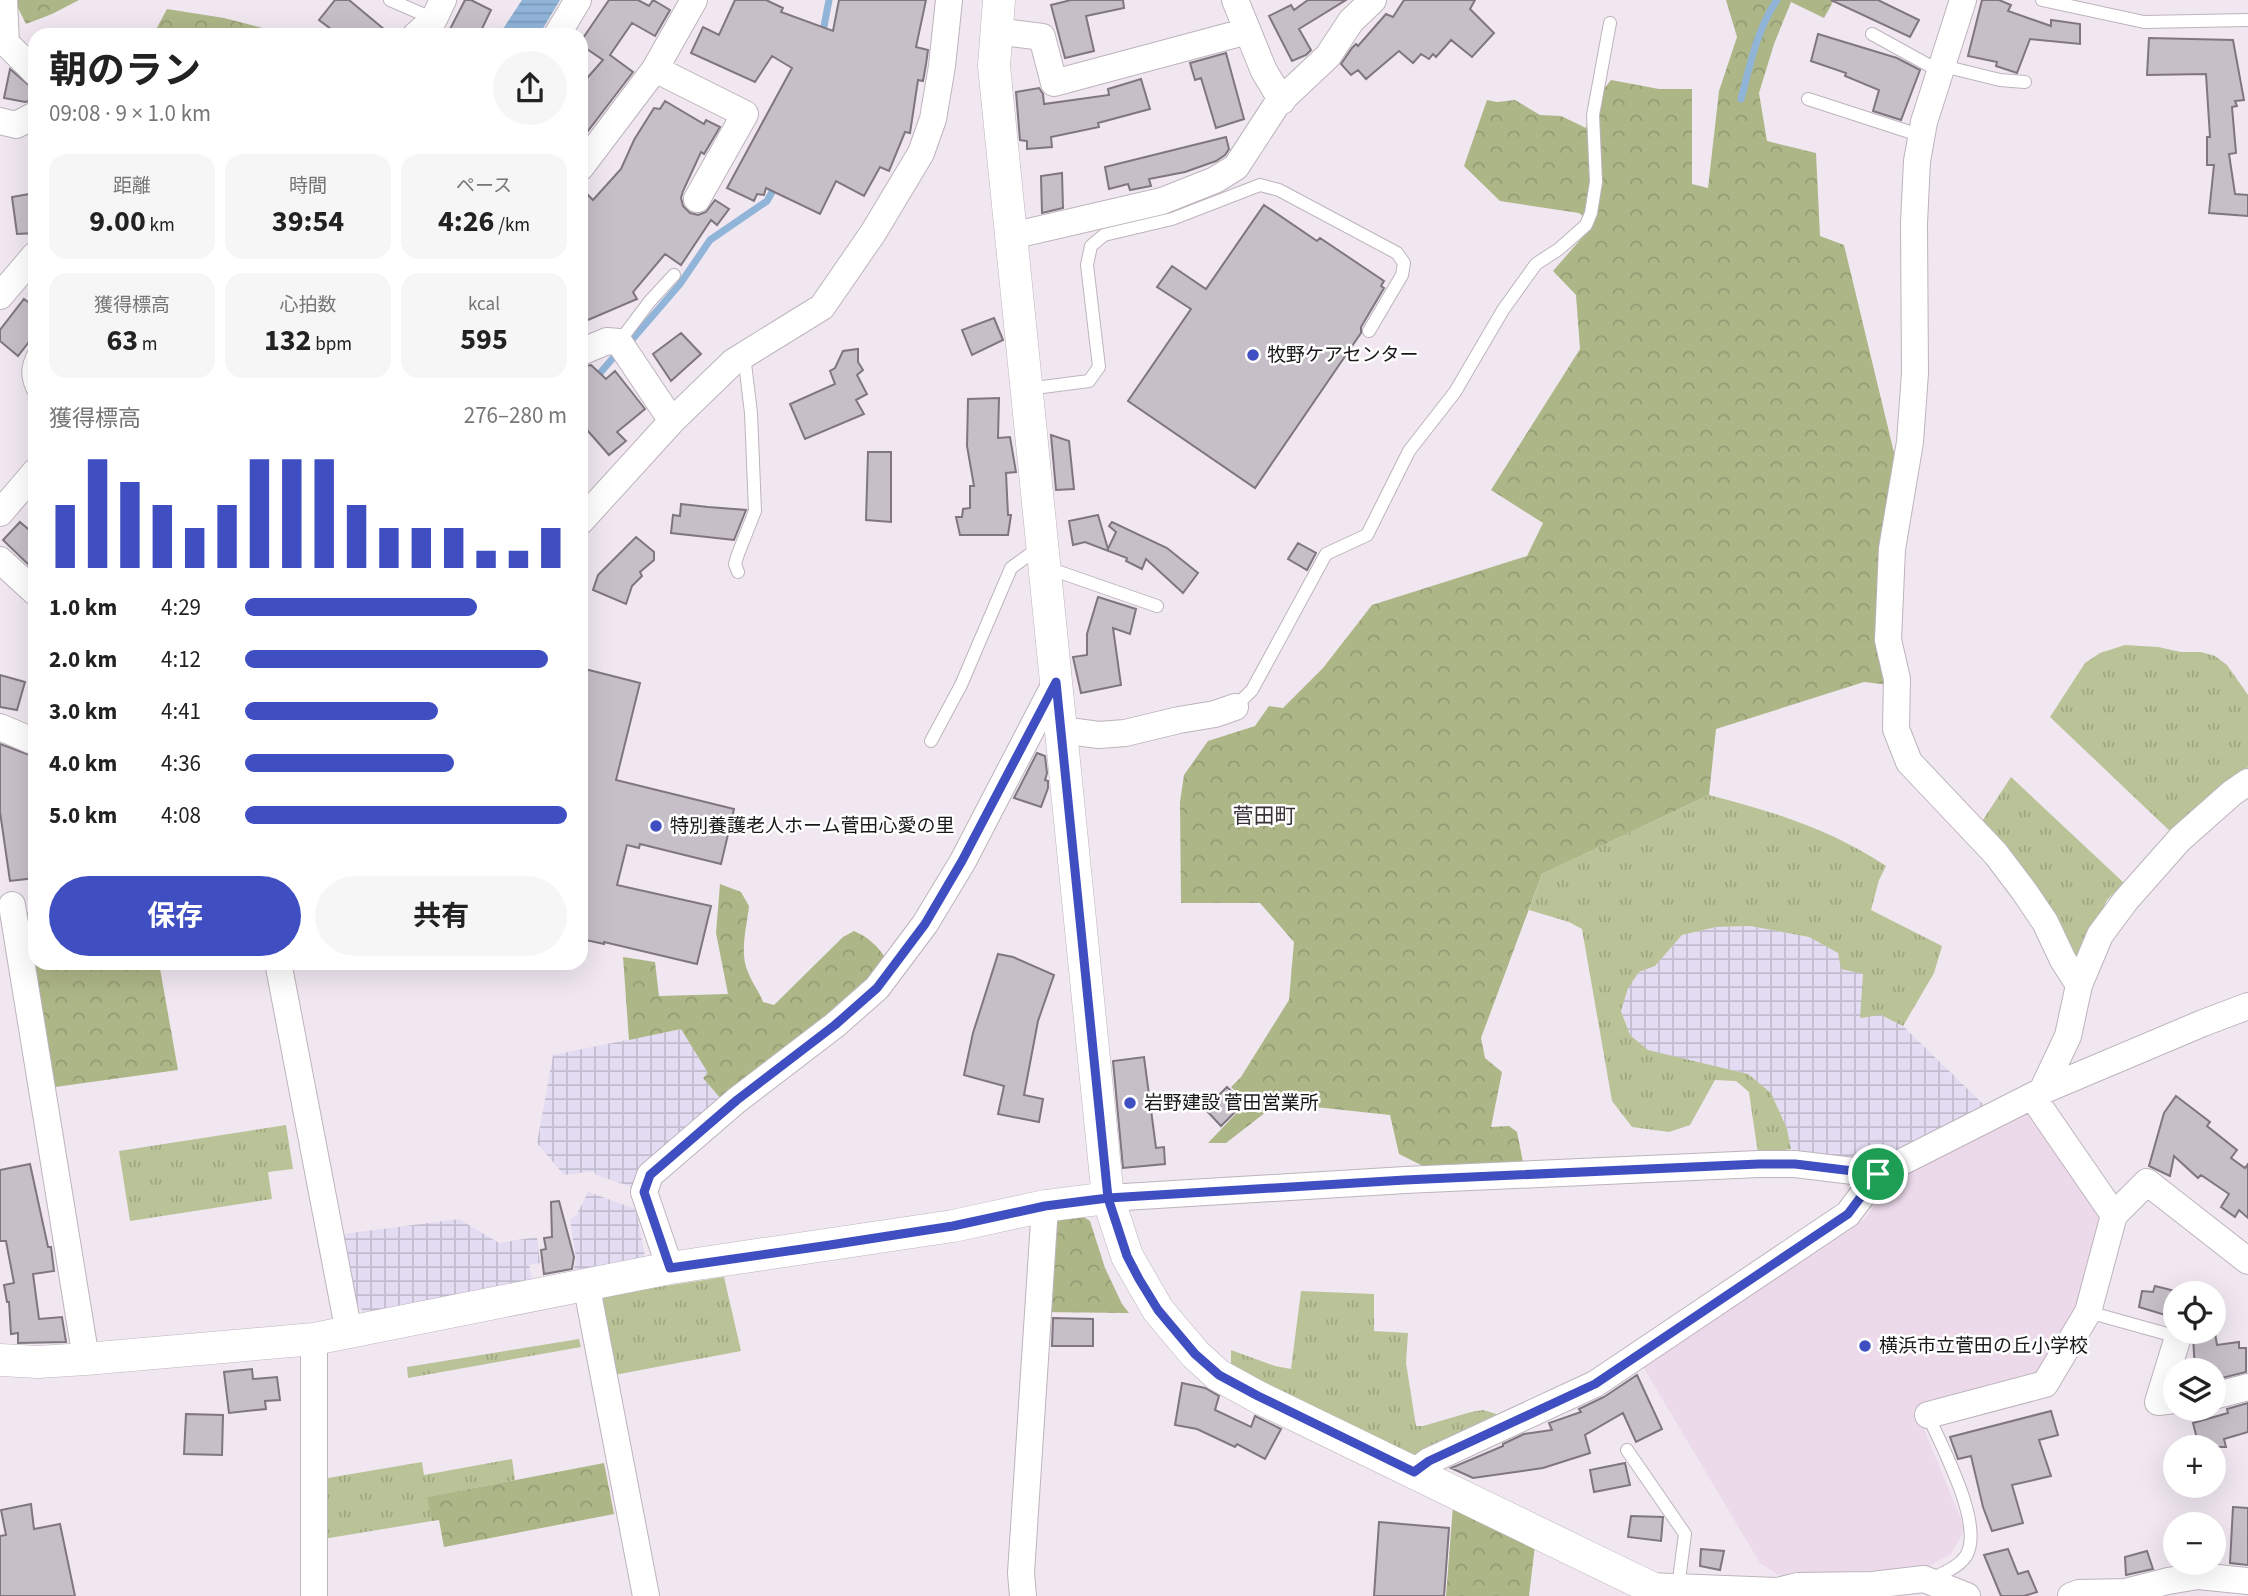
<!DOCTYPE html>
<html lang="ja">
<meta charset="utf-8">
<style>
:root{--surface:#fff;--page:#f6f6f6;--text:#222;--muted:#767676;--accent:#3f4fc2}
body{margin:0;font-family:"Source Sans 3","Noto Sans JP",sans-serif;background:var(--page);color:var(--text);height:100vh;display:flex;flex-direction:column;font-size:26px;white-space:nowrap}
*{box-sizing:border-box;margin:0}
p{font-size:23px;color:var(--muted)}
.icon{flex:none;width:38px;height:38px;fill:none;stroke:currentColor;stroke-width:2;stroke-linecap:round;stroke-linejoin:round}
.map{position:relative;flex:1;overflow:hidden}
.panel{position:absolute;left:28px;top:28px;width:560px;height:942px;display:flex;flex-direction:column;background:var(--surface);border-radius:21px;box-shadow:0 7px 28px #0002}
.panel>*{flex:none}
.controls{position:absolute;left:2163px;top:1281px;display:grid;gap:14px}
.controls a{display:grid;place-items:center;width:63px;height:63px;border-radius:50%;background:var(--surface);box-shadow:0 7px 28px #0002;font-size:35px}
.pin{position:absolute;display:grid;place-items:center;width:60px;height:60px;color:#fff;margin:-30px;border:4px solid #fff;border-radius:50%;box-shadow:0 2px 7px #0007}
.round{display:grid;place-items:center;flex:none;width:74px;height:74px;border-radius:37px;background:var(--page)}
.head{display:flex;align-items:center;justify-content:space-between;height:119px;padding:0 21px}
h1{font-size:38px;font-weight:700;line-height:52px}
.metrics{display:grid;grid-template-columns:repeat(3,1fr);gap:10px;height:119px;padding:7px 21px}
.metrics div{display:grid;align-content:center;border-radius:18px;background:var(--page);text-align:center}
.metrics b{font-size:30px;font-weight:700}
.metrics small{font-size:19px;font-weight:400}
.metrics p{font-size:19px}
.chart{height:196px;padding:14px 21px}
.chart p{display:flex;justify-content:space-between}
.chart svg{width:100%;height:126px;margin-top:7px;stroke:var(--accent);stroke-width:6}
.button{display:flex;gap:14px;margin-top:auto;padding:14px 21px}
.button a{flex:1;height:80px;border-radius:42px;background:var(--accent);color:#fff;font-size:28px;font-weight:700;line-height:80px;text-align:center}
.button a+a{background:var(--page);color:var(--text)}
ul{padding:0 21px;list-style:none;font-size:23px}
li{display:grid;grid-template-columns:112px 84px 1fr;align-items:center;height:52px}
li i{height:18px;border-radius:9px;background:var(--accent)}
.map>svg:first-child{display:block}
.industrial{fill:url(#industrial-grid)}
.education{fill:#ecdaeb}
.grass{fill:url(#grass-tufts)}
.forest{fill:url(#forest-crowns)}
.water{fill:url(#water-rules)}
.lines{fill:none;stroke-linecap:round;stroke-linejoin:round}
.stream{stroke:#91b4d9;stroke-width:7}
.building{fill:#c7bfc8;stroke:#7f767f;stroke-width:2}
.service-casing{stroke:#bdb4bd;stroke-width:14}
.minor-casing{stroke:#bdb4bd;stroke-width:28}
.tertiary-casing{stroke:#bdb4bd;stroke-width:33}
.service{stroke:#fff;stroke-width:12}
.minor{stroke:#fff;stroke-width:26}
.tertiary{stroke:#fff;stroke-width:32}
.route-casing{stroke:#fff;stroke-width:14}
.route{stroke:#3f4fc2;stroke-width:9}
.poi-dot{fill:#3f4fc2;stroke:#fff;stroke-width:2.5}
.labels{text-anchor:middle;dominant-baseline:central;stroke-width:5;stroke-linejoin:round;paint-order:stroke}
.poi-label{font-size:19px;fill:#1a171a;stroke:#fff;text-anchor:start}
.neighbourhood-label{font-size:21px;fill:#383138;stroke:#fff}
</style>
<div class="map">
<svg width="2248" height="1596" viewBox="0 0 2248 1596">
<defs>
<pattern id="industrial-grid" width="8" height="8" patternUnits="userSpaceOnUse" patternTransform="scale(1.75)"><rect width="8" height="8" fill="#e3dcf2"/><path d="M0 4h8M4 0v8" fill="none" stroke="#c2bccf"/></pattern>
<pattern id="grass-tufts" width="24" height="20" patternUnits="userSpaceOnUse" patternTransform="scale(1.75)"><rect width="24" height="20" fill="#bac398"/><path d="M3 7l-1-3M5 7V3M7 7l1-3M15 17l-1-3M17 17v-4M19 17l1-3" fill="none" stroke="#9fa782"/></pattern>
<pattern id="forest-crowns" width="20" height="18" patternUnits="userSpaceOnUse" patternTransform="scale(1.75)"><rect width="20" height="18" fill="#adb687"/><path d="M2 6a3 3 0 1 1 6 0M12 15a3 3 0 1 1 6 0" fill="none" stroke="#949c74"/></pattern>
<pattern id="water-rules" width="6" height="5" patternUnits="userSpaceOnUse" patternTransform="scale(1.75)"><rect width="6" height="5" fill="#91b4d9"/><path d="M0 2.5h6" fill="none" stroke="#7c9aba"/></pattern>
</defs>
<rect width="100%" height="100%" fill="#f0e7f0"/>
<path class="industrial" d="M1750,926L1809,937L1838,953L1863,974L1881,1015L1903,1026L1986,1107L1892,1156L1864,1163L1791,1149L1787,1129L1748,1074L1647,1050L1630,1035L1621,1011L1627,988L1639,972L1655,966L1682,935L1716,927Z
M681,1029L708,1073L703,1078L721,1099L638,1189L596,1175L594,1171L564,1175L537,1143L553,1055Z
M588,1192L636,1209L646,1262L573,1275L576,1259L570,1219L576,1216Z
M459,1219L499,1243L537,1237L540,1263L529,1265L533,1282L364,1317L361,1308L350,1310L336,1235Z"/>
<path class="education" d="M2024,1111L2109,1220L2083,1311L2041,1377L1917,1412L1965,1529L1951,1554L1925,1568L1778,1575L1760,1563L1642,1365L1696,1327L1864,1220L1898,1173Z"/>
<path class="grass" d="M2125,645L2158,647L2181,652H2201L2215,656L2227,665L2248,695V767L2173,834L2050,717L2085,663L2100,653Z
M2011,777L2124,883L2107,900L2077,967L1979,826Z
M1709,795C1772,811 1832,830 1886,866L1879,880L1871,910L1942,946L1934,973L1903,1026L1881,1015L1860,1018L1863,974L1841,969L1838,953L1809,937L1750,926L1716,927L1682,935L1655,966L1639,972L1628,988L1621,1011L1630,1035L1648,1050L1748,1074L1771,1093L1787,1129L1791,1149L1758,1154L1749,1092L1736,1081L1715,1080L1690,1125L1669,1132L1632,1127L1612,1101L1582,929L1569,922L1529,910L1542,874Z
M286,1125L293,1169L268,1172L272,1199L130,1221L119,1151Z
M724,1277L741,1351L609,1376L600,1296Z
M1301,1291L1374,1294V1331L1408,1333L1406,1363L1416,1426H1423L1471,1412L1483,1410L1503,1416L1412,1457L1231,1368V1350L1275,1366L1291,1369Z
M579,1339L581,1347L408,1378L407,1367Z
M512,1459L515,1480L428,1497L432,1521L317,1540L316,1480L422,1462L424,1475Z"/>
<path class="forest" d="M14,0H79L52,14L26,24Z
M1726,0H1834L1824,18L1791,2L1774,44L1759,93L1767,141L1816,153L1820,236L1844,245L1896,461L1891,685L1864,682L1716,729L1709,795L1542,874L1481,1038L1485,1058L1502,1072L1491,1127L1509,1126L1517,1132L1523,1162L1425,1167L1399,1154L1390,1115L1306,1106L1266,1112L1226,1143H1208L1247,1102L1231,1087L1241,1077L1289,1000L1294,942L1260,903H1181L1180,802L1184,775L1208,741L1255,726L1269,706L1283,708L1323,668L1372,605L1527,556L1543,523L1491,490L1580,349L1576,295L1553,271L1593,225L1579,213L1500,201L1464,166L1487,100L1497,102L1515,100L1540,115L1561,116L1586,128L1592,104L1611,80L1659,89H1692V184L1708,188L1719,91L1737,37Z
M167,9L224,18L289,35H153Z
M720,884L741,892L749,906C747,926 739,953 748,972C752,983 759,991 763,1002L774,1005L843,937L854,931C868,937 878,946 886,959L865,990L721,1099L703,1078L708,1073L681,1029L629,1040L623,957L655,962L659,996L728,994L716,933Z
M35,911V962L159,963L178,1070L48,1088L20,913Z
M1082,1216L1090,1221L1105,1268L1122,1304L1129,1313L1038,1312L1045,1222Z
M604,1463L614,1514L444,1547L439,1520L432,1521L427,1497Z
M1453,1506L1535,1545L1529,1596H1446Z"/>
<path class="water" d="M522,0H560L539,35H499Z"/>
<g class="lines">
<path class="stream" d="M822,37L829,0
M1741,99C1750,65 1757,29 1777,0
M630,342L680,284L710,240L767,201L777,183
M595,379L618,352"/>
</g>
<path class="building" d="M335,0H349L391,35H339L319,20Z
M465,0H471L491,10L479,35H447Z
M609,0H638L649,6L653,0L670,10L655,36L632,23L610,55L633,72L581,140V85L603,60L581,45V41Z
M735,0H766L783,8L781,12L833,31L839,0H926L916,47L928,50L926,64L923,81L918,80L910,133L905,132L889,171L880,167L864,196L836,181L820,214L766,188L764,195L757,194L754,201L727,188L792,68L772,56L755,82L691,53L703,27L719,35Z
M1071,0H1123L1124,8L1086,16L1094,51L1065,58L1051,5Z
M1308,0H1346L1299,29L1311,50L1306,55L1292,61L1269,16L1291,5L1294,10Z
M1404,0H1475L1470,9L1494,33L1472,57L1451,40L1436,57L1433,54L1429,59L1421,54L1413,63L1399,51L1366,79L1358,70L1351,75L1341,64L1352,48L1356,44L1358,46L1386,14L1393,17Z
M1831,0H1878L1919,20L1910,37Z
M1982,0H1999L2011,5L2008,11L2051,26V20L2080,24V44L2030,39L2017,73L1996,66L1997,62L1968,56Z
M1818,34L1897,58L1920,70L1901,120L1873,111L1879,90L1845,76L1846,73L1811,61Z
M2149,38L2233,40L2244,100L2235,101L2237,106L2232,107L2236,153L2229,154L2235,194L2248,195V216L2209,213L2214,165H2207V137H2210L2206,74L2147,75Z
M1226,53L1244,119L1216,128L1201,78L1195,80L1190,63Z
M10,69L31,87L29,101L25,102L4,98Z
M1141,79L1150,109L1098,123L1099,127L1051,137L1052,147L1027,149V141L1020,140L1016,92L1039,88L1043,94L1044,104L1109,95L1108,89Z
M665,101L704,124L706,120L720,127L704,154L701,152L683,191L681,198L683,206L690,213L698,215L706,212L715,200L729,209L717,225L711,220L681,265L665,254L633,292L637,299L581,323V188L593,200L621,169L634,140L654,108L660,109Z
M1226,137L1229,149L1225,155L1216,161L1185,172L1149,179L1151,186L1130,190L1128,184L1109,189L1105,167Z
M1062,173L1063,208L1042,213L1041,176Z
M35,193V233L17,234L12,197Z
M1264,205L1317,241L1320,238L1384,281L1381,286L1384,288L1361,327V333L1255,488L1128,401L1191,309L1157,287L1172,266L1206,289Z
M24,299L35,307V334L18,356L0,341V330Z
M994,318L1003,340L972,355L962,330Z
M681,333L701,354L671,381L653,354Z
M858,349V362L863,370L857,375L867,394L856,400L864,414L805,439L790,404L835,384L830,371L835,368L843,351Z
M591,365L606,379L615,371L645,409L617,432L626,441L609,455L581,423V367Z
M999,398L998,438L1010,437L1016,472L1006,473L1008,515H1011L1008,535H960L956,517H962L963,509L970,508V486H974L967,446L968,399Z
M1051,435L1069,441L1074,489L1056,490Z
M868,452H891V522L866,520Z
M681,504L708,507L746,510L734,540L671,533L673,515L680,516Z
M1098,515L1108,549L1116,532L1109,526L1112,522L1167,548L1198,573L1183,593L1146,559L1142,569L1126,561L1127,558L1085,542L1073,545L1069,521Z
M20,522L35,535V571L3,540Z
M636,537L654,552V560L640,572L642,576L632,586L626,604L593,590L598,575Z
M1298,543L1316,553L1307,570L1288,559Z
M1098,597L1136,609L1130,634L1113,628L1121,685L1081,693L1073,657L1087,655V634Z
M581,668L640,683L616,780L734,809L721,864L640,844L639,848L627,845L617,885L711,906L697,964L604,942V944L581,939Z
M0,675L25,682L17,710L0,707Z
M0,744L35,757V878L10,881L0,812Z
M1037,753L1045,756L1047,773L1045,780L1048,781V788L1041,807L1014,798Z
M998,954L1013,957L1054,975L1038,1021L1024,1095L1043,1099L1039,1122L998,1114L1004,1086L964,1075L973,1033Z
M1144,1057L1156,1148L1164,1147L1165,1164L1123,1168L1113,1061Z
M1227,1087L1244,1103L1221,1126L1205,1109Z
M2176,1096L2210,1122L2207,1126L2237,1150L2231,1158L2245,1168L2248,1164V1218L2239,1210L2235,1217L2221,1207L2229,1194L2201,1175L2198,1178L2174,1156L2170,1176L2149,1166L2164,1113Z
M30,1164L48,1247H51L54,1271L33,1274L39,1319L62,1317L66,1342L18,1343V1333L11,1334L9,1302H7L4,1285L14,1283L6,1241H0V1170Z
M559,1201L574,1257L572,1269L544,1274L541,1250L546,1249L544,1238L552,1237L551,1202Z
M2155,1286L2175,1291V1318L2139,1307L2142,1291L2153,1292Z
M1053,1318L1093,1319V1346H1052Z
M2215,1333L2217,1345L2239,1342V1348H2246V1372L2214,1380V1370H2195L2193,1337Z
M252,1369L253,1379L277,1377L280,1400L265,1401L266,1409L229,1413L224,1372Z
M1637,1375L1662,1429L1636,1442L1623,1413L1585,1435L1590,1453L1543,1468L1473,1478L1451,1468L1503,1446V1444L1524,1434L1552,1430L1549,1423L1581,1412L1579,1409L1604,1397Z
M1182,1383L1205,1388L1219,1396L1215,1410L1251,1427L1255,1416L1281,1429L1265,1459L1237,1444L1235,1447L1197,1429L1175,1425Z
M2248,1403V1432L2224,1439L2226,1447H2199L2193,1423L2228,1413L2227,1409Z
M2051,1411L2058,1435L2039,1440L2051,1476L2012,1485L2023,1523L1992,1531L1983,1507L1971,1456L1958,1459L1950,1437Z
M186,1414L223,1415L222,1455L184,1454Z
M1625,1463L1630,1485L1594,1492L1590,1470Z
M31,1504L34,1529L60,1524L75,1596H0V1536L6,1535L1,1510Z
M2233,1507L2248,1508V1565L2230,1563Z
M1631,1516L1663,1517L1661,1541L1628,1537Z
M1379,1522L1449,1528L1444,1596H1374Z
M1701,1549L1724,1551L1720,1570L1700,1566Z
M2008,1549L2018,1574L2028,1571L2037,1592L2024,1596H2001L1984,1555Z
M2147,1551L2153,1569L2126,1575L2125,1557Z"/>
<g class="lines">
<defs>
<path id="service" d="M390,0L434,19
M2042,0L2144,22L2248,20
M1872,34L1941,72
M1943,66L2000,80L2025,82
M1808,99L1922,136
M619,342L650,301L674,275
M35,351C26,367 26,378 35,394
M1027,389L1089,381L1099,367L1087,265L1091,246L1104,235L1172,219L1260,185L1279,190L1397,253L1404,263L1402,275L1369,331
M1045,567L1157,606
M738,572L735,564L738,554L755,511L751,413L744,355
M1235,707L1252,690L1326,554L1367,535L1409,451L1455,392L1503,310L1536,264L1559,249L1586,225L1591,213L1596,182L1593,115L1610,23
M931,741L961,685L1011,568L1041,546
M2088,1312L2178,1337
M1928,1415C1941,1446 1985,1525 1966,1556C1958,1568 1942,1573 1930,1580
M1627,1450L1685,1534L1678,1587"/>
<path id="minor" d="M1235,0L1264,71L1282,101
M1963,0L1924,122L1917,161L1914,223L1915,373L1910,442L1892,549L1888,640L1897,679L1896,729L1909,762L1996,854L2024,891L2045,922L2063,960L2079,985
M995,31L1042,37L1054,83L1248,31
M416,35L434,19L443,0
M557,35L578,0
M0,43H6L4,0
M6,43L35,72
M655,69L745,114L697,199
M0,121L16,125L35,115
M581,167L655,69L694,0
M1011,236L1162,201L1215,180L1236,167L1277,104L1328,56L1351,21L1373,0
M0,296L35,255
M581,352L607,341L619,342L672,421
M0,513L35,472
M581,521L672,421L733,362L822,307L873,233L921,153L933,119L942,66L949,0
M0,560L35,592
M0,727L35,742
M1061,730L1099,735L1125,733L1179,720L1215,714L1235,707
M12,905L86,1359
M278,962L349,1333
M2042,1091L2203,1023L2248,1006
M1108,1198L1405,1180L1759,1164H1795L1878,1174L2042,1091L2068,1036L2079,985L2100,935L2126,900L2180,839L2232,793L2248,782
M2114,1215L2147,1182L2248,1261
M670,1268L644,1192L650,1175L737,1100L835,1025L877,988L925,924L963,861L1056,682
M586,1283L646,1596
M314,1339V1596
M2214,1396L2248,1387
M2175,1400L2158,1402L2178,1337
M1928,1415L2045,1384L2088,1312L2114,1215L2032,1096
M1414,1472L1429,1461L1595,1384L1848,1214L1878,1174
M1648,1586L1777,1591L1798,1586L1872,1585L1924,1579L1967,1596
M1023,1596L1021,1573L1045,1206
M2071,1596L2079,1593L2125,1592L2168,1581L2198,1576L2248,1581"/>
<path id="tertiary" d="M999,0L994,66L1108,1198L1127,1256L1158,1310L1195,1354L1218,1375L1258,1397L1668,1596
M0,1360L38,1362L86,1359L314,1339L670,1268L953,1226L1045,1206L1108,1198"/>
</defs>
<use href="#service" class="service-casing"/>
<use href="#minor" class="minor-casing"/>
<use href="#tertiary" class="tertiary-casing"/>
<use href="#service" class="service"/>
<use href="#minor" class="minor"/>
<use href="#tertiary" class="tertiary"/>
</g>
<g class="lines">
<defs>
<path id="route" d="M1878,1174L1795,1164H1759L1405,1180L1108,1198L1045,1206L953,1226L830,1245L670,1268L644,1192L650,1175L737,1100L835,1025L877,988L925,924L962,861L1056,682L1108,1198L1127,1256L1139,1279L1158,1310L1195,1354L1219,1375L1258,1396L1414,1472L1429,1461L1595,1384L1848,1214L1878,1174"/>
</defs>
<use href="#route" class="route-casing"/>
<use href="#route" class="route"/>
</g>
<g class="poi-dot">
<circle cx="1253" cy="355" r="7"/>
<circle cx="656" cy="826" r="7"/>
<circle cx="1130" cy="1103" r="7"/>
<circle cx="1865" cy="1346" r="7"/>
</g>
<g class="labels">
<g class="poi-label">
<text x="1267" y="355">牧野ケアセンター</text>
<text x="670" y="826">特別養護老人ホーム菅田心愛の里</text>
<text x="1144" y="1103">岩野建設 菅田営業所</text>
<text x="1879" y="1346">横浜市立菅田の丘小学校</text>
</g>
<g class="neighbourhood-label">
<text x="1264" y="816">菅田町</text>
</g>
</g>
</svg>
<div class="controls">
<a><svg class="icon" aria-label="locate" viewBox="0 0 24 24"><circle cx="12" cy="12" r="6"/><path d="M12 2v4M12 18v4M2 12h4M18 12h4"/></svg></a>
<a><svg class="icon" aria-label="layers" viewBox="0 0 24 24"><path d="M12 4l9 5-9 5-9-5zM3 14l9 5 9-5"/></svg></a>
<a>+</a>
<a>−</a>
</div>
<div class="pin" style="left:1878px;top:1174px;background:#1e9e55"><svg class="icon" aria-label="arrive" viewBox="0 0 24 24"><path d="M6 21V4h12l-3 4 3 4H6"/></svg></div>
<section class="panel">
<div class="head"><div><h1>朝のラン</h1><p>09:08 · 9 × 1.0 km</p></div><a class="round"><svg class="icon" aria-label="share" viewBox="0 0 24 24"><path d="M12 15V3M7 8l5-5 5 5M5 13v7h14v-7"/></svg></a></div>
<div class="metrics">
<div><p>距離</p><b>9.00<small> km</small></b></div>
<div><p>時間</p><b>39:54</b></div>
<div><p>ペース</p><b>4:26<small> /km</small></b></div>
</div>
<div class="metrics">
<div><p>獲得標高</p><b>63<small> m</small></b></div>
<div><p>心拍数</p><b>132<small> bpm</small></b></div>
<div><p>kcal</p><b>595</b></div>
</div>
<div class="chart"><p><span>獲得標高</span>276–280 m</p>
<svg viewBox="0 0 160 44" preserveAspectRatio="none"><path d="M5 44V22M15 44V6M25 44V14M35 44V22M45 44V30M55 44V22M65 44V6M75 44V6M85 44V6M95 44V22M105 44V30M115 44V30M125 44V30M135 44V38M145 44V38M155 44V30"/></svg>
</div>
<ul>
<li><b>1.0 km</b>4:29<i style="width:72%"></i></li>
<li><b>2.0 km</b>4:12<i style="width:94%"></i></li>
<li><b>3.0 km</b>4:41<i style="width:60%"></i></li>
<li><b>4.0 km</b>4:36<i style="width:65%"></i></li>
<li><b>5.0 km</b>4:08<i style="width:100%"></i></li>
</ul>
<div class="button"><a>保存</a><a>共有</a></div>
</section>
</div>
